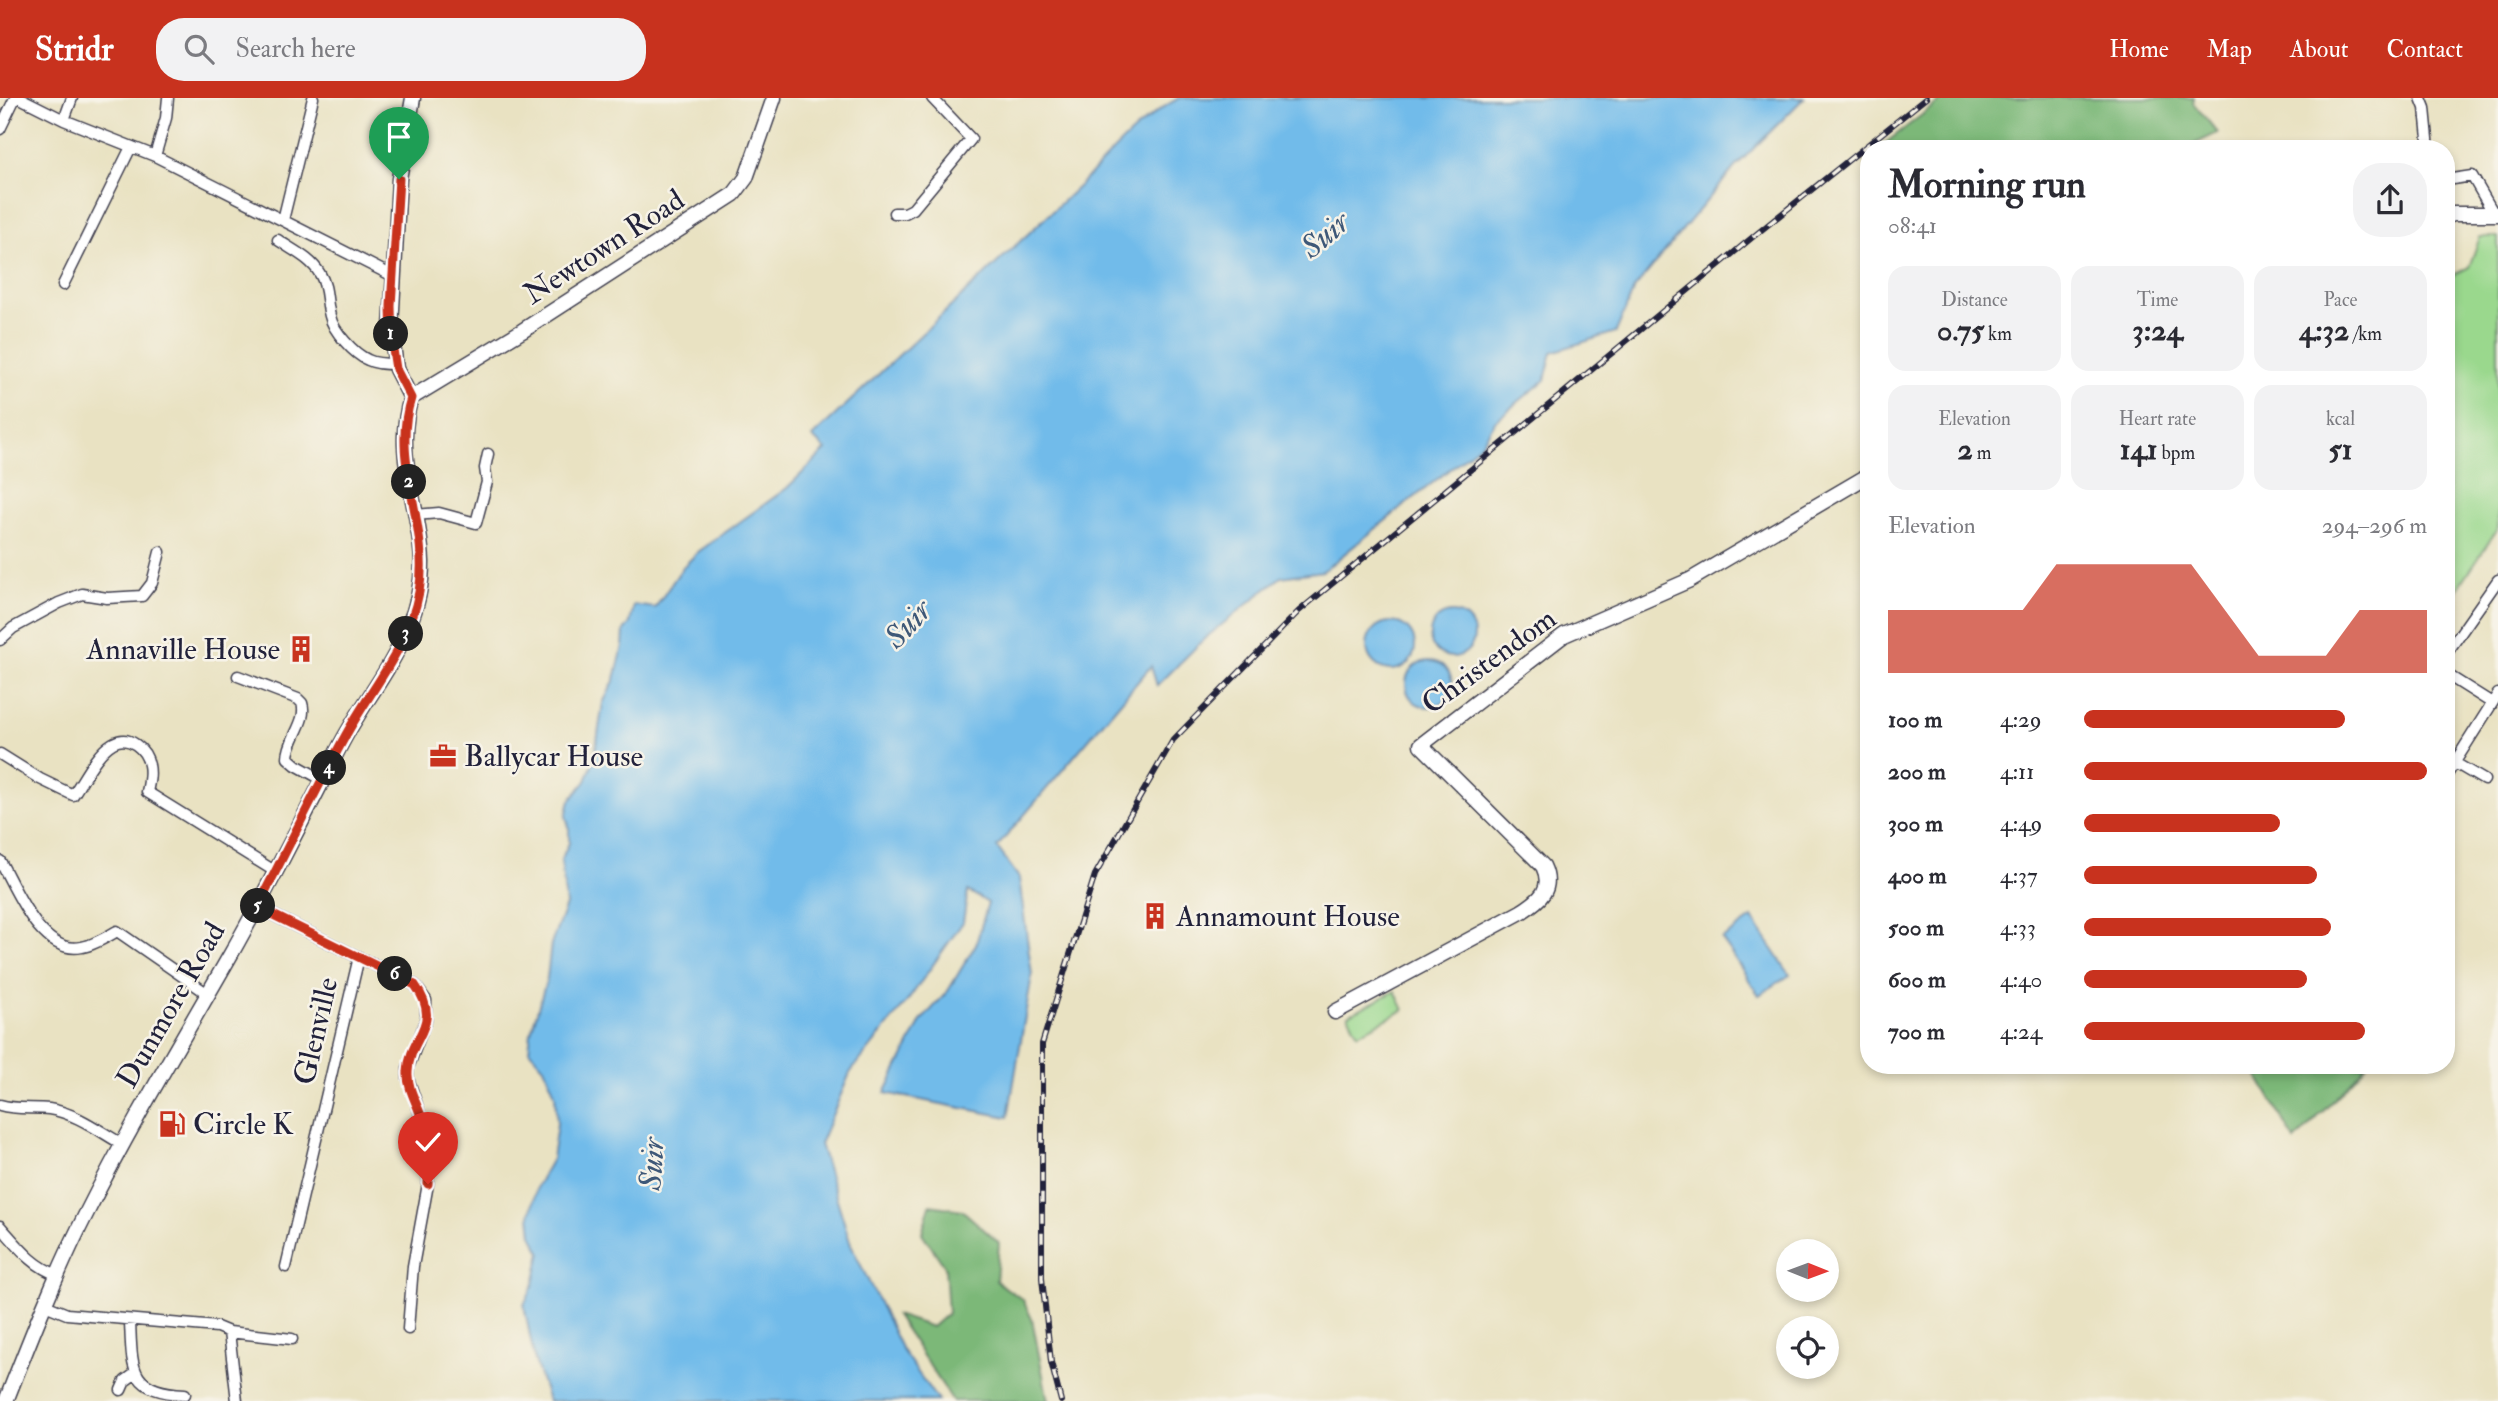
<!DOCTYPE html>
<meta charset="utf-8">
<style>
:root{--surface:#fff;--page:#f2f2f3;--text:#2b2b33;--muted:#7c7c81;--accent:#c8321e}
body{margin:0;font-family:"IM FELL Double Pica",serif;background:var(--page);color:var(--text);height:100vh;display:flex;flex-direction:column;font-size:26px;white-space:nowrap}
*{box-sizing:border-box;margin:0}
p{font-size:23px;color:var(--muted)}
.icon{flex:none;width:38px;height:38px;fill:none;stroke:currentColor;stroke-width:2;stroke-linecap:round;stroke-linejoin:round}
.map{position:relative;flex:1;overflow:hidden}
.drawer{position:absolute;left:1860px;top:42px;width:595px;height:934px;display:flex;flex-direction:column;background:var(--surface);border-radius:28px;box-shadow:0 4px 10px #0003}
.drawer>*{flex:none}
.needle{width:46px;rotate:91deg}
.fabs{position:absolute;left:1776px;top:1141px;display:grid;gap:14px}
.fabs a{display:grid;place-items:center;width:63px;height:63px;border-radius:50%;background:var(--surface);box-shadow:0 4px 10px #0003;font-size:35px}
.pin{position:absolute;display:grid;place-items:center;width:60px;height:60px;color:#fff;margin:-72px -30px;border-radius:50% 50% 50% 0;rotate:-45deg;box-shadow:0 0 7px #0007}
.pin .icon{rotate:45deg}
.km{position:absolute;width:35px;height:35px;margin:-18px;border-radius:50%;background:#222;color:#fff;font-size:19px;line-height:35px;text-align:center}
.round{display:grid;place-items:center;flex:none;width:74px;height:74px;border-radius:28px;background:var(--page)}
.overview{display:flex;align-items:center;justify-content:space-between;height:119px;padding:0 28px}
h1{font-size:38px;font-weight:800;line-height:52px}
.metrics{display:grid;grid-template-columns:repeat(3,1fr);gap:10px;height:119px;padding:7px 28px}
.metrics div{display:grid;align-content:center;border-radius:18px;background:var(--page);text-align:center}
.metrics b{font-size:30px;font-weight:800}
.metrics small{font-size:19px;font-weight:400}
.metrics p{font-size:19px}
.chart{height:196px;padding:14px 28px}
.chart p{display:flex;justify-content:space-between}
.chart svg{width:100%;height:126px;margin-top:7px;fill:var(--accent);opacity:.7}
ul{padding:0 28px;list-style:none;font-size:23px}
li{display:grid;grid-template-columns:112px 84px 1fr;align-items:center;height:52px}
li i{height:18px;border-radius:9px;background:var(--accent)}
header{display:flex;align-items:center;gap:42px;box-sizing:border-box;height:98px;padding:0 35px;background:var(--accent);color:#fff}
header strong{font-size:33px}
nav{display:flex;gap:38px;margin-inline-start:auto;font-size:24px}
.search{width:490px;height:63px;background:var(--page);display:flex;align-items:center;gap:18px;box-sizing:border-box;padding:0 24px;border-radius:28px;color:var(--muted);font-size:26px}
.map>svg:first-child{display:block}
.green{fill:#9ad88d;stroke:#5e7d64;stroke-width:2}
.forest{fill:#7bb878;stroke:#4e6d5a;stroke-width:2}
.water{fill:#71bbea;stroke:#4a6e92;stroke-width:2}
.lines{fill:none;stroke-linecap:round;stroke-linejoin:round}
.street-casing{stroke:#403f4f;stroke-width:13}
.secondary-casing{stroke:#403f4f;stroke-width:17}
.street{stroke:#fff;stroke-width:10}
.secondary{stroke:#fff;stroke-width:14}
.rail-casing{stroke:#22223b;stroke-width:6}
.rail{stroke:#f7f3e8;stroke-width:3.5;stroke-dasharray:10;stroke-linecap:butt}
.route-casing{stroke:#fff;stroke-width:14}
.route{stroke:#c8321e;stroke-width:9}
.labels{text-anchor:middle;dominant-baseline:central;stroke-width:5;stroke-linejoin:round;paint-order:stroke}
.street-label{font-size:30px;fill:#22223b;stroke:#f7f3e8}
.poi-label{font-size:30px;fill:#22223b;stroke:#f7f3e8;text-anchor:start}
.water-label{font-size:32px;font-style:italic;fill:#3e5878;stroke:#f7f3e8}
</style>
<header>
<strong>Stridr</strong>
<div class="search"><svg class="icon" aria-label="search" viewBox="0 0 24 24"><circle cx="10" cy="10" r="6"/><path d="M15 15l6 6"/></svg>Search here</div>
<nav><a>Home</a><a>Map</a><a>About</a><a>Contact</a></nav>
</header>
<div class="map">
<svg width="2498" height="1303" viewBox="0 0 2498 1303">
<rect width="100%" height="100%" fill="#f7f3e8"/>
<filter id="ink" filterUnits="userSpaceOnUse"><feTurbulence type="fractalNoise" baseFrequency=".0143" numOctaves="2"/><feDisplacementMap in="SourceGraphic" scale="14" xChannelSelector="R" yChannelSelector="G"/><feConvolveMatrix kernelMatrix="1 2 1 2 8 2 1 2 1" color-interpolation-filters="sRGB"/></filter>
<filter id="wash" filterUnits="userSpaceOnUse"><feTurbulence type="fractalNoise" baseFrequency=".00686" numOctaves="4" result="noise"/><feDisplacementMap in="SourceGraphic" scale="28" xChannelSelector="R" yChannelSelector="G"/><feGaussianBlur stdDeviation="1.57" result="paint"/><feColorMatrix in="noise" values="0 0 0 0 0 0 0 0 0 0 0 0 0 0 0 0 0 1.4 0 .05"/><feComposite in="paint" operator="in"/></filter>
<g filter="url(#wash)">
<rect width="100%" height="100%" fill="#e9e2c2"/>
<path class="green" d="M2480,139H2498V430L2447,507V180L2469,169Z
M1395,893L1404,912L1358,936L1348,917Z"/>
<path class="forest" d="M1944,0H2194L2193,5L2218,35L2184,51H1893L1884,46Z
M2252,968H2366L2295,1043Z
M930,1107L962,1112L999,1145L996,1183L1023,1202L1032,1221L1048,1303H953L896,1217L932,1229L948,1215L945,1169L922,1135Z"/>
<path class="water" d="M1179,0H1804L1735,69L1679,136L1634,191L1616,234L1552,254L1545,282L1495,323L1482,345L1323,473L1281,479L1204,541L1157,588L1151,568L997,749L1019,780L1032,877L1008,1019L885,995L921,923L948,893L976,846L988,805L968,793L963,824L909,901L850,975L820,1046L851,1147L902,1252L938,1303H548L534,1259L524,1207L534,1186L541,1154L532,1137L530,1117L537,1088L552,1061L557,1026L555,996L544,969L529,952L531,934L547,880L551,846L566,807L561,762L569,745V729L566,718L570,703L586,683L594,662L603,605L615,581L623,548L624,533L630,525L634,507L655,510L683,469L698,454L787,390L826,352L812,339L1080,87C1110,56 1140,21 1179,0Z
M1430 537a22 22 0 1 1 44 0a22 22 0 1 1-44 0Z
M1367 548a24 24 0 1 1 48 0a24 24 0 1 1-48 0Z
M1406 586a23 23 0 1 1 46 0a23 23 0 1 1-46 0Z
M1752,820L1790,877L1759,897L1722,841Z"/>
</g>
<g filter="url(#ink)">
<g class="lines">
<defs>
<path id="street" d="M20,0L64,22L155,58L393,178
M2421,0L2425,10L2429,51
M64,22L72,0
M0,31L15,0
M155,58L166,20L168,0
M2446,82L2472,78L2494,116
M894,115H905L913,111L971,41L932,0
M283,122L313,0
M278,142C292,152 311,160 320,176C328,189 326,203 330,218C333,233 354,256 368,262C376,266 386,266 395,266
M63,187L131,49
M415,417L439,415L476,425L487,384L485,370L488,356
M0,542L13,530L59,505L82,496L107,500L142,498L152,485L160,454
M2446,556L2498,482
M2446,576L2492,605
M238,578L298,601L302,605C308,623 288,641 288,660L296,667L323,682
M0,656L40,681L73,697C84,681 96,655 113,645C129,636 146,651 149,667C151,676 149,685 147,694L276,774
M2455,665L2484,682
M2446,678L2498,596
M0,763C16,791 41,858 82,849C94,847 107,839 117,833L208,896
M257,809L415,887L426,902V922L408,970V980L422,1022L429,1060L428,1086L413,1168L408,1231
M0,1007C16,1012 33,1009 49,1011C76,1015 99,1033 122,1046
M0,1128C18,1148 32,1168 58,1177
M286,1169L359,859
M45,1207L67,1216L217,1229L229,1234L292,1241
M130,1223C132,1270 129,1294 185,1296
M229,1234L237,1303
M121,1292L125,1283L136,1275"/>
<path id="secondary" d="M2446,119L2453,116H2498
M411,300L522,233L734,96L746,80L774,0
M411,300L396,271L391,230L399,81L413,0
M1335,914L1521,814C1540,802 1554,791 1543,768L1421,647L1564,537L1690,482L1869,377
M6,1303C31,1239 56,1175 87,1114C131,1026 182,942 231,856C269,789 304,719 339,650C360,608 391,573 408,529C417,509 422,487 422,464C420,408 393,356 411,300"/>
</defs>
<use href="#street" class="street-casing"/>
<use href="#secondary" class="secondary-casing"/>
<use href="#street" class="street"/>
<use href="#secondary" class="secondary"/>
<defs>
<path id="rail" d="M1061,1303L1051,1264L1042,1180V946L1095,777L1173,642L1299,513L1754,138L1926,0"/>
</defs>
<use href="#rail" class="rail-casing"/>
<use href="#rail" class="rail"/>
</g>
</g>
<g class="lines" filter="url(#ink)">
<defs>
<path id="route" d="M399,81L391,208L392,245L396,271L411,300C390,365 431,428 419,494C409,548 373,588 347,635C315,692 288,751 257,809L415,887C444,928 409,937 408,974C407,990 417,1005 422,1021C428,1042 429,1064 428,1086"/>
</defs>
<use href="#route" class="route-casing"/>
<use href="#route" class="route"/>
</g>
<defs>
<symbol id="building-bare" viewBox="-9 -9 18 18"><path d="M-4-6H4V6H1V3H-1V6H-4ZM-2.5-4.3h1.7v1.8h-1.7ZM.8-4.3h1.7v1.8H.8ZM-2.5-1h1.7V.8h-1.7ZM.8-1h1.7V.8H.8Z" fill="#c8321e" stroke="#f7f3e8" stroke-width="2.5" paint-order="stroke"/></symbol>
<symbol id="office-bare" viewBox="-9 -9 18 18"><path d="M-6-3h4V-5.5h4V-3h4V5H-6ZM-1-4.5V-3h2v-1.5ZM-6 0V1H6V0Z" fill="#c8321e" stroke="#f7f3e8" stroke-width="2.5" paint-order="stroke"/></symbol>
<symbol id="fuel-bare" viewBox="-9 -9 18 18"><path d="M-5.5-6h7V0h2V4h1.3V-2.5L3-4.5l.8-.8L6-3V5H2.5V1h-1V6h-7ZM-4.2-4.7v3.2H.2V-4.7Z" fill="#c8321e" stroke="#f7f3e8" stroke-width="2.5" paint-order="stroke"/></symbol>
</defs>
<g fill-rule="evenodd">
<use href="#building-bare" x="282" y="532" width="38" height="38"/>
<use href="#office-bare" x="424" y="639" width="38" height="38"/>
<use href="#building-bare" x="1136" y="799" width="38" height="38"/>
<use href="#fuel-bare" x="153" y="1007" width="38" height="38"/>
</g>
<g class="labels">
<g class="street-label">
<text transform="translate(604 149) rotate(-33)">Newtown Road</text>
<text transform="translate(1489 563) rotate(-36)">Christendom</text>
<text transform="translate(171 907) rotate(-60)">Dunmore Road</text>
<text transform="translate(316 933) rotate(-77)">Glenville</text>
</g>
<g class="poi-label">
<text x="280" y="551" text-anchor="end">Annaville House</text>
<text x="464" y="658">Ballycar House</text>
<text x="1176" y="818">Annamount House</text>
<text x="193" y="1026">Circle K</text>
</g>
<g class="water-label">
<text transform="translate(1325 137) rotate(-41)">Suir</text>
<text transform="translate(908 526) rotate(-48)">Suir</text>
<text transform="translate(652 1066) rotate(-87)">Suir</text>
</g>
</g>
</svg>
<div class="fabs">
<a><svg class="needle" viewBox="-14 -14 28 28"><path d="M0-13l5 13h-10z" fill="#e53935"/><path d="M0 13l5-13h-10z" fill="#7c7c81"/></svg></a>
<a><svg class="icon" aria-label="locate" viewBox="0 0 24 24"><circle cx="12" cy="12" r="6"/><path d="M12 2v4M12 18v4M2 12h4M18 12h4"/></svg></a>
</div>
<div class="pin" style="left:399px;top:81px;background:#1e9e55"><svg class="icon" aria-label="arrive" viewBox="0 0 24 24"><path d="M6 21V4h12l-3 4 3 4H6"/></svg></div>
<div class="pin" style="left:428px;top:1086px;background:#d93025"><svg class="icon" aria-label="check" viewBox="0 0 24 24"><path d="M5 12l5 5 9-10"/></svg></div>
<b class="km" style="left:391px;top:236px">1</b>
<b class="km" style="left:409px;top:384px">2</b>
<b class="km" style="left:406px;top:536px">3</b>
<b class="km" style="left:329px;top:670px">4</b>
<b class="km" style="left:258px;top:808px">5</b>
<b class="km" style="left:395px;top:876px">6</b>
<section class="drawer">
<div class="overview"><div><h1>Morning run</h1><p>08:41</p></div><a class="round"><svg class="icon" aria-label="share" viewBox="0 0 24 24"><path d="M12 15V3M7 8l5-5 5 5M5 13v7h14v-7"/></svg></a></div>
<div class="metrics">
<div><p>Distance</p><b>0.75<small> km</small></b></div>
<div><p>Time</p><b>3:24</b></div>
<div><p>Pace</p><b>4:32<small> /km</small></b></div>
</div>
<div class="metrics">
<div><p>Elevation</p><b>2<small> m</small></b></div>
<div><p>Heart rate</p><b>141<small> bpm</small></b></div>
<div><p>kcal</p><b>51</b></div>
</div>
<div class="chart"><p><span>Elevation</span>294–296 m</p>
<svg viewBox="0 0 160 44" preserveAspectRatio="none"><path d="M0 44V22L10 22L20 22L30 22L40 22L50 6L60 6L70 6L80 6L90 6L100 22L110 38L120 38L130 38L140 22L150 22L160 22V44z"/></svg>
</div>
<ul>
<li><b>100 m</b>4:29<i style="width:76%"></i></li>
<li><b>200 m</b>4:11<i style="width:100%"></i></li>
<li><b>300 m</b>4:49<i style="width:57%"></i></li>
<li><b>400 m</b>4:37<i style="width:68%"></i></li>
<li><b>500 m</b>4:33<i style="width:72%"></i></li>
<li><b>600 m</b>4:40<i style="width:65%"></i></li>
<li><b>700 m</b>4:24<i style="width:82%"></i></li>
</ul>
</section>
</div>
